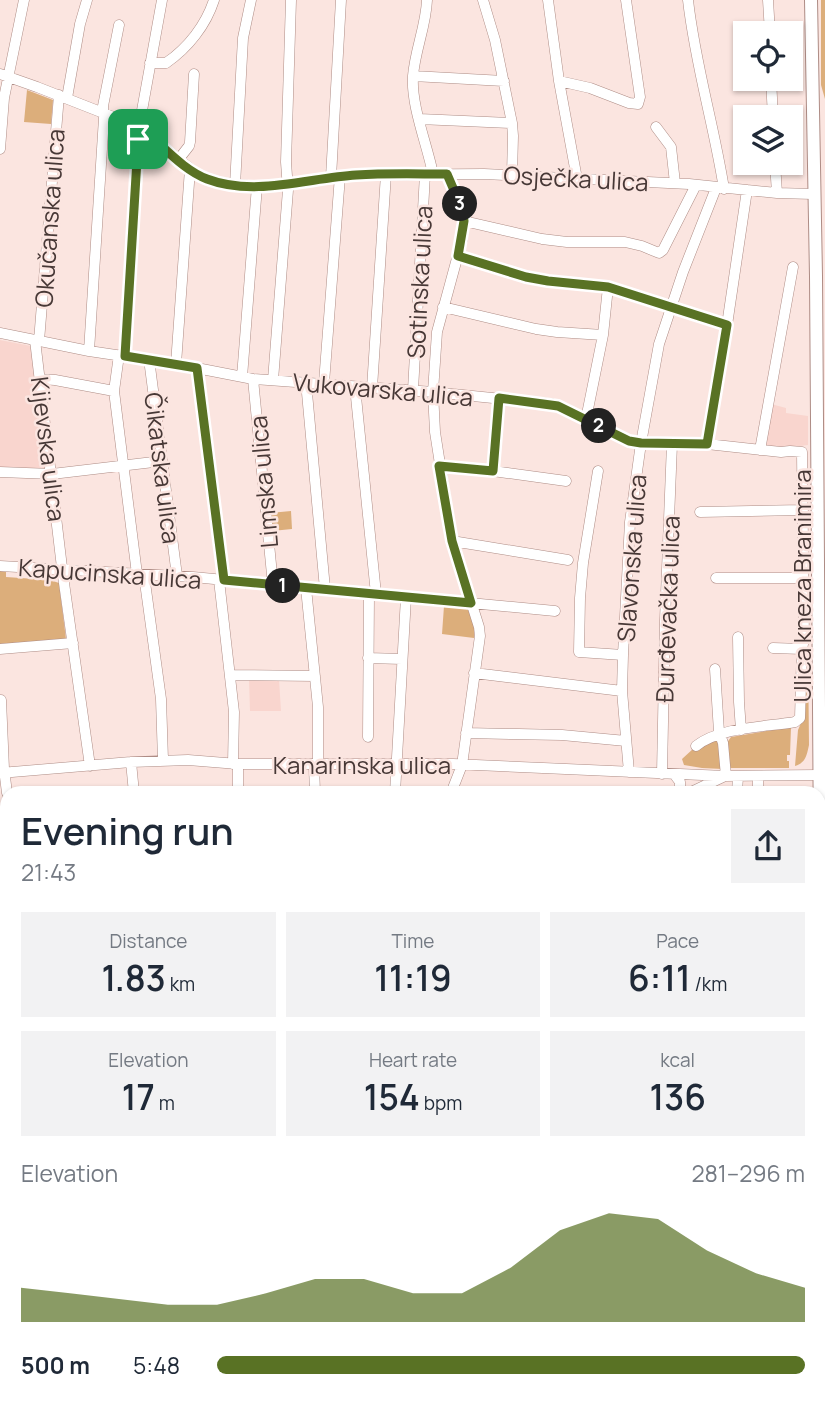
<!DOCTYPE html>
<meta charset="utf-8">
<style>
:root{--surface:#fff;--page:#f2f2f3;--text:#1f2937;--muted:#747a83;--accent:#597224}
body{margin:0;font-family:Manrope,sans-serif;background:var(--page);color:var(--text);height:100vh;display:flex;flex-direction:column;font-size:26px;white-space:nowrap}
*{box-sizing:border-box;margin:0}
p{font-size:23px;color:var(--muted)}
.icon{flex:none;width:38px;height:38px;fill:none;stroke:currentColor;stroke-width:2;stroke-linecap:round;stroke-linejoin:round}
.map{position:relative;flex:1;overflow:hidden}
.sheet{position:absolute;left:0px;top:786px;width:826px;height:621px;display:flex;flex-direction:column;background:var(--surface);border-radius:21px 21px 0 0;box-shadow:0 2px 5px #0004}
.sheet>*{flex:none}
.fabs{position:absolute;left:733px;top:21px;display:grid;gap:14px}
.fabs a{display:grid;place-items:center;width:70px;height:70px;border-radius:0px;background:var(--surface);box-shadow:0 2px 5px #0004;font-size:35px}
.pin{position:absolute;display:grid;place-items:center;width:60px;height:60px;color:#fff;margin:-30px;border-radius:14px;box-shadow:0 4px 10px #0006}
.km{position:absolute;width:35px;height:35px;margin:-18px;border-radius:50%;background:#222;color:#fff;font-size:19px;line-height:35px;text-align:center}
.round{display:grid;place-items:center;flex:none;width:74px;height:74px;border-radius:0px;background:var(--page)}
.overview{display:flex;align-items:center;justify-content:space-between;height:119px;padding:0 21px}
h1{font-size:38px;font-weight:600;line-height:52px}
.figures{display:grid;grid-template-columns:repeat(3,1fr);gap:10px;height:119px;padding:7px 21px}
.figures div{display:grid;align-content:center;border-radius:0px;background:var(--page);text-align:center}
.figures b{font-size:35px;font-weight:600}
.figures small{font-size:19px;font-weight:400}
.figures p{font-size:19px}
.chart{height:196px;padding:14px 21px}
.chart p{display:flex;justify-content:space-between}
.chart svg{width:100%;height:126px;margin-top:7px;fill:var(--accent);opacity:.7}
ul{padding:0 21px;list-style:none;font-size:23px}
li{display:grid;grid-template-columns:112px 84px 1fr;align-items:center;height:52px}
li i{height:18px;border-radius:9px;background:var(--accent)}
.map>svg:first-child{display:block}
.built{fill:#f9d5ce}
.green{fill:#dcae7b}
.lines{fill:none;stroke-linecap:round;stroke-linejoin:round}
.minor-casing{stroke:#ae8c85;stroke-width:11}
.major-casing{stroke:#ae8c85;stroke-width:14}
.minor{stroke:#fff;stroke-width:10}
.major{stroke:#fff;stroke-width:12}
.route-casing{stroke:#fff;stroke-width:14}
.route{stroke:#597224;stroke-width:9}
.labels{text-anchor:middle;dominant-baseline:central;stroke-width:5;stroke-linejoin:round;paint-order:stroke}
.street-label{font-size:24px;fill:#473836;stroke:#fbe5e0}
</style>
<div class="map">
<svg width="825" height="1406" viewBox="0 0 825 1406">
<rect width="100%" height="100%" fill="#fbe5e0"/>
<path class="built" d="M0,340L31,346L46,469L0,468Z
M771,404L786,408V413L808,416V445L783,448L763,446Z
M249,679H279L281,711H250Z
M1,1109L5,1135L7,1136V1200L4,1201L0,1176V1110Z
M7,1394V1400H138L141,1406H0V1396Z
M279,1400H769V1406H279Z"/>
<path class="green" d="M821,0H825V99L821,85Z
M27,90L53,100L51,124L24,122Z
M291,511L292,529L272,531L270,513Z
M807,554L809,745C807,754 806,763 795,766L798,730L805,714Z
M0,571L6,572V577L50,580L59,583L66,639L0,644Z
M444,606L468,609L475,627L474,638L442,634Z
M791,727L790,755H787V761H789V768H729L726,744L731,737Z
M718,739L723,769L702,768L684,765L682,759L694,748Z"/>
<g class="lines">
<defs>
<path id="minor" d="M427,0C426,26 415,50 413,76C411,106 427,144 433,174
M483,0L495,40L512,123L513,136L512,175
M548,0L559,81L577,179
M688,0C695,64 714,125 724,189
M768,0L770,33
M150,63H166C188,48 206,25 214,0
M0,74L37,87L139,127L198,175L212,181L235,185L264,186L357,175L484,174L689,184L777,193L813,194
M413,76L504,81
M771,79L773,117
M559,81L590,88L629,103L638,104L640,97L626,0
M67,98L80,24L87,0
M419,119L512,123
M656,127L671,147L675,183
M0,149L4,98L24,0
M178,160L189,146L190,142L194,74
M775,163L777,193
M447,174L462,209L464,221L462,240L437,332L433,392L435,432L452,541L479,627L480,636L462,765L453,788L450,793
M331,177L341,0
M235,185L243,38L251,0
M464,221L542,239L567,242H625L642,246L659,253L663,250L696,185
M458,256L526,277L548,281L608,287L727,325
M443,307L536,329L557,332L603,335
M0,333L89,351L176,364L253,379L433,392L552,404L564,408L629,441L641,443L707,444L781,452L790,451L802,452L804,639L802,649L800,718L795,722C765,727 720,727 696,746
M35,340L63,576L90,766
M39,341L59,95
M89,351L104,118L103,106L119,25
M119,355L114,391L137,574
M125,356L139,127L162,0
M149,359L177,576
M176,364L190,169
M197,368L224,580
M242,377L257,186
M40,379L55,380L114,391
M253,379L273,585
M273,380L288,190L286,162L291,0
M306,382L325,589
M324,383L340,176
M355,387L376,594
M372,388L386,174
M413,390L425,174
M586,419L603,335L608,287
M707,444L727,325L747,190
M760,450L793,267
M439,466L493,471L566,481
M493,471L499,398
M598,471L583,563L580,598L579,652L623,655
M0,472L52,474L162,461
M700,512L803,510
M452,541L568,560
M0,566L193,577L555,611
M144,575L161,699L163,760
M716,578H803
M219,580L234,712L233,764
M306,588L318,707V765
M738,637L739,702L741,730
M773,648L802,649
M0,649L73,643
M368,658L402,659
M715,669L719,732L723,743L726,776
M474,673L622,691
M231,675L315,676
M1,700L4,769L7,793
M466,733L562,735L626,741
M368,737L369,594
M131,762L134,793
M314,765L315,793
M629,772L622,691L623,655L630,522L641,443L659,344L683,272L716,188
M0,773L131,762L188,760L238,764H453L725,776
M662,774L665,620L672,444
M674,774L680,782V793
M758,776V793
M238,793V764
M395,793L406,597
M689,793L725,776L819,775
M737,793L738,776
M0,911H7
M0,1010L1,1020
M0,1074L3,1085
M0,1222L7,1220
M0,1293L7,1291
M0,1388L7,1387
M242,1400L249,1406
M778,1400V1406"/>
<path id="major" d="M811,0L816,276L823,1282L822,1321L819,1345
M807,1406L808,1400"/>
</defs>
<use href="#minor" class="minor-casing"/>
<use href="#major" class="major-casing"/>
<use href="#minor" class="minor"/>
<use href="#major" class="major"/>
</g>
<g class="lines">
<defs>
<path id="route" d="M139,127C161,143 181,169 207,179C254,197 308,178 356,175C386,173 417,174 447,174L462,209L464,221L458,256L526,277L548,281L608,287L727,325L707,444L641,443L629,441L558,406L499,398L493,471L439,466L452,541L471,603L224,580L197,368L125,356Z"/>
</defs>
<use href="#route" class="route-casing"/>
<use href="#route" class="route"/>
</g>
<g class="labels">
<g class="street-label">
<text transform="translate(576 178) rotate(3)">Osječka ulica</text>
<text transform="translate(49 218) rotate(-86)">Okučanska ulica</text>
<text transform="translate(419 282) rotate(-87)">Sotinska ulica</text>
<text transform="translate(383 389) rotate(5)">Vukovarska ulica</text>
<text transform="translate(49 449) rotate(83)">Kijevska ulica</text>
<text transform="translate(163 468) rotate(83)">Čikatska ulica</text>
<text transform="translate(263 482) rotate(-95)">Limska ulica</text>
<text transform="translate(631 558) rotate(-86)">Slavonska ulica</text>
<text transform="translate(110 573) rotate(4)">Kapucinska ulica</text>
<text transform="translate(801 586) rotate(-90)">Ulica kneza Branimira</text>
<text transform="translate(667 609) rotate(-88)">Đurđevačka ulica</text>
<text x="362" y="764">Kanarinska ulica</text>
</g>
</g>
</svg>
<div class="fabs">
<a><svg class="icon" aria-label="locate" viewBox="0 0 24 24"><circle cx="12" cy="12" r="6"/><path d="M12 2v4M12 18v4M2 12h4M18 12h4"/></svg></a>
<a><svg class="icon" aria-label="layers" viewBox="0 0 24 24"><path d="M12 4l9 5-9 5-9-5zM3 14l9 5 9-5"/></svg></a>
</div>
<div class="pin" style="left:138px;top:139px;background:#1e9e55"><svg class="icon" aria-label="arrive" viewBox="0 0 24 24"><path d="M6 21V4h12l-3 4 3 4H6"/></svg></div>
<b class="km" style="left:283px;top:586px">1</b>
<b class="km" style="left:599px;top:426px">2</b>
<b class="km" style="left:460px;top:204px">3</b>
<section class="sheet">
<div class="overview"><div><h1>Evening run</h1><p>21:43</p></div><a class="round"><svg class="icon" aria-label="share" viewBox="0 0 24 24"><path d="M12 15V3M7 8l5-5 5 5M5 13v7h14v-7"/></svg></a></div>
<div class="figures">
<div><p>Distance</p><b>1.83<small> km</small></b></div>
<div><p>Time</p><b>11:19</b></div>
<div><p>Pace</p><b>6:11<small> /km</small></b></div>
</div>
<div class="figures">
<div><p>Elevation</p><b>17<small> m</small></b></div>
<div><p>Heart rate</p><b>154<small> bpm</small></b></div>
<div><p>kcal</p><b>136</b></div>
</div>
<div class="chart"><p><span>Elevation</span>281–296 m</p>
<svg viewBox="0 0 160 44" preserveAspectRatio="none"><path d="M0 44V32L10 34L20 36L30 38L40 38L50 34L60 29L70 29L80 34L90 34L100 25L110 12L120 6L130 8L140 19L150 27L160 32V44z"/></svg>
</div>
<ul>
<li><b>500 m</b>5:48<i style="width:100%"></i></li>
</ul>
</section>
</div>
